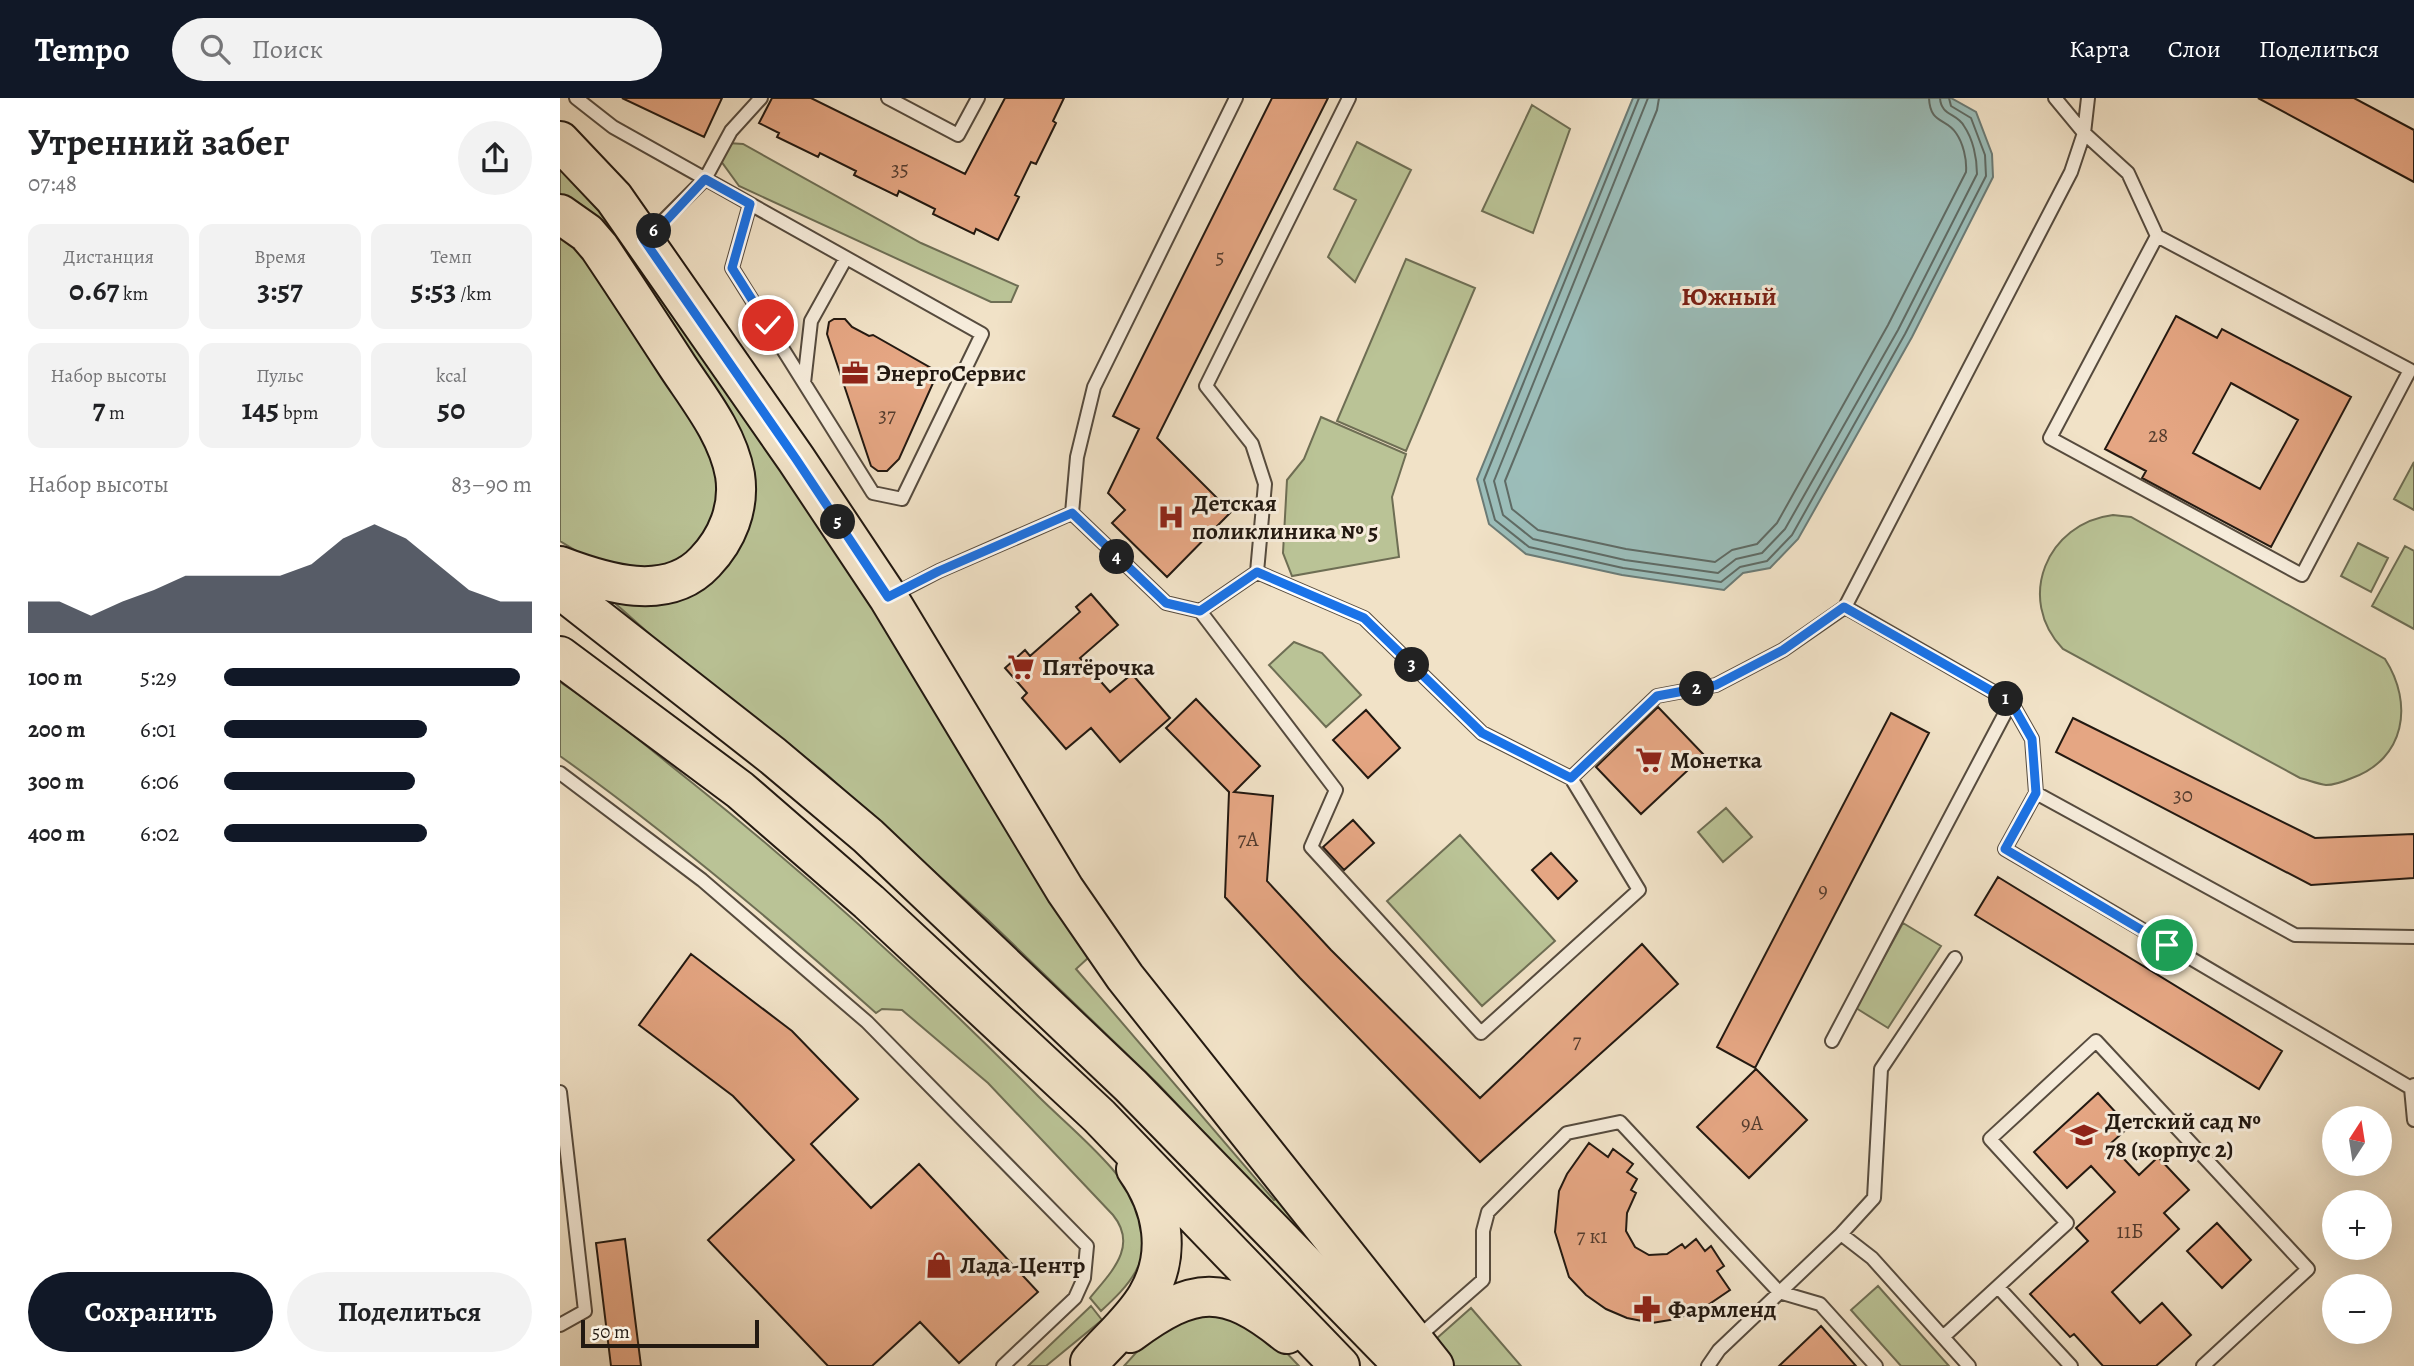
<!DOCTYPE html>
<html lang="ru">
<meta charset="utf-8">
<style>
:root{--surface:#fff;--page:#f2f2f2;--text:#202124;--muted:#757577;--accent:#111827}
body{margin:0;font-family:Alegreya,serif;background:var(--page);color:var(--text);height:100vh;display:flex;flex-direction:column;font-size:26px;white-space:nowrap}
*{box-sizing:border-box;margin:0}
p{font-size:23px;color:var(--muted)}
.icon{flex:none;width:38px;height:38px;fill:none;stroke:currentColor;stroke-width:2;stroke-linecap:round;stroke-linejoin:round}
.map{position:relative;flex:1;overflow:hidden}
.sheet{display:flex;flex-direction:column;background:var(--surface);width:560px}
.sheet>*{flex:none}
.needle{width:46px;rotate:12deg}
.controls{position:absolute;left:1762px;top:1008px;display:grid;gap:14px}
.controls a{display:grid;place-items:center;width:70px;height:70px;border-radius:50%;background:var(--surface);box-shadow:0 7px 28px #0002;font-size:35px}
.scale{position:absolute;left:21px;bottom:18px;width:178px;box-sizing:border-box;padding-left:7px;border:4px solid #231911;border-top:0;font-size:19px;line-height:24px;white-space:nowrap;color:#231911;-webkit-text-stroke:5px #f6ecdb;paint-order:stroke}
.pin{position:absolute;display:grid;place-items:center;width:60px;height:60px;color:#fff;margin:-30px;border:4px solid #fff;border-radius:50%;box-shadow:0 2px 7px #0007}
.km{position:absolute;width:35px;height:35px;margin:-18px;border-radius:50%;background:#222;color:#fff;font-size:19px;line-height:35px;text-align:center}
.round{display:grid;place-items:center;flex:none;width:74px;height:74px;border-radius:37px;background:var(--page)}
.head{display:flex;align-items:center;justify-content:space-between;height:119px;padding:0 28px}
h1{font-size:38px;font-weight:700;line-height:52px}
.metrics{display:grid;grid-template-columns:repeat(3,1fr);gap:10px;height:119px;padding:7px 28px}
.metrics div{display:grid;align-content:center;border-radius:14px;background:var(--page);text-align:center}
.metrics b{font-size:30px;font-weight:700}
.metrics small{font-size:19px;font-weight:400}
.metrics p{font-size:19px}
.chart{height:196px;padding:14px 28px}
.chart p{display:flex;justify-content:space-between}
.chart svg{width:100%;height:126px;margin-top:7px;fill:var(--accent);opacity:.7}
.cta{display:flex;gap:14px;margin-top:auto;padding:14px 28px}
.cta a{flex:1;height:80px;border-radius:42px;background:var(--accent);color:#fff;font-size:28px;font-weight:700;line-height:80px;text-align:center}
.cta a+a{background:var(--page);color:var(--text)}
ul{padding:0 28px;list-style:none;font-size:23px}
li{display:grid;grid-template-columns:112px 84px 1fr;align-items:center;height:52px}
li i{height:18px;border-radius:9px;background:var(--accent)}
header{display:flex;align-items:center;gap:42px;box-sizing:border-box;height:98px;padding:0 35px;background:var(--accent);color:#fff}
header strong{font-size:33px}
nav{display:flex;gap:38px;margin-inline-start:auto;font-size:24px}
.search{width:490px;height:63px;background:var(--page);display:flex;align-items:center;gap:18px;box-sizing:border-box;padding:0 24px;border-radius:38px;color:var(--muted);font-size:26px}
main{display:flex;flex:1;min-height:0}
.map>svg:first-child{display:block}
.green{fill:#bac396;stroke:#6e6e54;stroke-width:2}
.water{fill:#9bbdb9;stroke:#6b7b76;stroke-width:2}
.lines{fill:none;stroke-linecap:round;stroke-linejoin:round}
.shore{stroke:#5f6b65;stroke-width:2}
.building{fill:#e5a683;stroke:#231911;stroke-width:2;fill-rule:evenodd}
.service-casing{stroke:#564b3e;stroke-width:16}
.primary-casing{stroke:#231911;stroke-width:42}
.trunk-casing{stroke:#231911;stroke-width:42}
.service{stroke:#f6ecdb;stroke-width:12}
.primary{stroke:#f1e2c7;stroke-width:38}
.trunk{stroke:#f1e2c7;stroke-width:38}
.route-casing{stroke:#fff;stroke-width:14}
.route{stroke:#1a73e8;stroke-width:9}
.labels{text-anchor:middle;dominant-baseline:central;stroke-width:6;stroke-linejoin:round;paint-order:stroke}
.number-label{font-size:21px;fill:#543c2e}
.poi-label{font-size:24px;font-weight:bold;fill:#231911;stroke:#f6ecdb;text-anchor:start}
.neighbourhood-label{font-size:26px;font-weight:bold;fill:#7a1f14;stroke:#f6ecdb}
</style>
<header>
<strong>Tempo</strong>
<div class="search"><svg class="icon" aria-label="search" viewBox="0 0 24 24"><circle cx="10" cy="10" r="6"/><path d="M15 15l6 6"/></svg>Поиск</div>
<nav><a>Карта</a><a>Слои</a><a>Поделиться</a></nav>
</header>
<main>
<section class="sheet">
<div class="head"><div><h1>Утренний забег</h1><p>07:48</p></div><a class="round"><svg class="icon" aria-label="share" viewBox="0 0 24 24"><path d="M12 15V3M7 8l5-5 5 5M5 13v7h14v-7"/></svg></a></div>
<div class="metrics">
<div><p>Дистанция</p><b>0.67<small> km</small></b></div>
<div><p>Время</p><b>3:57</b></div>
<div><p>Темп</p><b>5:53<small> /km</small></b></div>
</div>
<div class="metrics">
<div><p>Набор высоты</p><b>7<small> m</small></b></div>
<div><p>Пульс</p><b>145<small> bpm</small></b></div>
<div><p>kcal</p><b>50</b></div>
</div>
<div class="chart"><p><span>Набор высоты</span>83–90 m</p>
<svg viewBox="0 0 160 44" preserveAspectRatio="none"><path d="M0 44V33L10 33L20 38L30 33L40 29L50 24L60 24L70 24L80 24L90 20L100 11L110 6L120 11L130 20L140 29L150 33L160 33V44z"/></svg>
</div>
<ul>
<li><b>100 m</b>5:29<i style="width:96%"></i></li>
<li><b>200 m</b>6:01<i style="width:66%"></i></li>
<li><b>300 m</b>6:06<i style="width:62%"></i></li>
<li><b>400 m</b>6:02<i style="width:66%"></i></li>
</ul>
<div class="cta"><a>Сохранить</a><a>Поделиться</a></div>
</section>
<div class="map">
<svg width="1854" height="1268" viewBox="0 0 1854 1268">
<rect width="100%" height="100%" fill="#f1e2c7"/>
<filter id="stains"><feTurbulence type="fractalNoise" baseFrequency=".00286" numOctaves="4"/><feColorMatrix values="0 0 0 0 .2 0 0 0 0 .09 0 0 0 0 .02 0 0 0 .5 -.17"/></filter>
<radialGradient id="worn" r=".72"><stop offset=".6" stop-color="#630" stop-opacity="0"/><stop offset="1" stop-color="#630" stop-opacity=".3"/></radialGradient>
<path class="green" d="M972,7L1010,31L973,135L922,113Z
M797,44L851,72L795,184L768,159L796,102L774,91Z
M168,45L183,46L361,145L458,188L451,204H431L179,88L161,63Z
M0,59L28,87L343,551L528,860L516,871L714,1102L718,1100L808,1209L599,987L428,822L264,674L121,564L48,499L72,503L190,400L0,100Z
M0,128L6,132L159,363L157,419L123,463L73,474L28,460L0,443Z
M846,161L915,190L846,353L777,323Z
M761,319L846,356L832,399L839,459L732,478L723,455L727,382L744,361Z
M1854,364V412L1834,401Z
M1553,417L1571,419L1825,561C1854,606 1845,661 1792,680C1785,683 1774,687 1766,687C1758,686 1748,682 1740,680L1503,551C1455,501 1487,425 1553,417Z
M1798,445L1828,460L1811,494L1781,478Z
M1845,448L1854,453V531L1812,508Z
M734,544L762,555L801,597L766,629L709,567Z
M0,584C46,613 87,649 130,683C253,781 369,888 479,999C510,1030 574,1080 582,1123C591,1165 569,1187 541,1213L530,1200C550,1175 579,1149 553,1117L428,985L342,912L322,911L316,915C215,825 111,737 0,658Z
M1166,710L1192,739L1163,764L1138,734Z
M900,737L995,843L922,908L827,803Z
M1343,825L1381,848L1328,930L1296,910Z
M1318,1188L1389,1268H1341L1291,1212Z
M531,1208L542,1222L486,1268H468Z
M643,1209L702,1229L739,1268H564L603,1225Z
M911,1210L961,1268H888L876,1241Z"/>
<path class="water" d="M1073,0H1391L1416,14L1432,56L1433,79L1352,239L1238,441L1210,470L1183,475L1164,492L1062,477L966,456L929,426L917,381Z"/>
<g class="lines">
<path class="shore" d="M1079,0L924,382L935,422L969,449L1063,470L1161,484L1180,469L1207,463L1232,437L1345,236L1426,78L1425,57L1411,20L1391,8L1389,0
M1088,0L934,383L943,417L973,441L1065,462L1158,475L1176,461L1202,455L1225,431L1338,232L1417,76C1417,60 1413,41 1404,28C1397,15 1381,18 1380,0
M1099,0L1097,12L945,383L952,411L978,432L1066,451L1155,464L1172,452L1197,446L1217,425L1328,227L1406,74C1407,61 1403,45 1396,35C1386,20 1370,26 1369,0"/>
</g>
<path class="building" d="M62,0H162L144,39Z
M212,0H251L405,76L445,0H504L493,23L496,25L476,66L471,64L455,97L459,99L438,142L416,131L414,136L373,116L375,111L339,93L337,98L294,77L296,73L260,55L258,59L217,39L219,35L199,25Z
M712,0H768L597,340L671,414L607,479L552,425L565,412L548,395L579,331L553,318Z
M1698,0H1794L1854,32V84Z
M1616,218L1657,240L1662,231L1791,299L1711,449L1582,380L1586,373L1545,351ZM1671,285L1738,322L1700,391L1633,355Z
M274,221H285L292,229L309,238L313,237L378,274L339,361L327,373H318L311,368L267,236L269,224Z
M531,496L558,527L520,560L550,594L572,576L610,620L560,664L531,630L506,651L462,600L467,595L445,570L465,552L470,558L520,514L516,509Z
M636,601L700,668L674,694L713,698L707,783L771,852L920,1000L1082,846L1118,886L920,1064L740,880L665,799L669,694L606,630Z
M1098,609L1144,657L1081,716L1036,669Z
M806,612L840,650L808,680L773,642Z
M1331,615L1369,635L1195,970L1157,949Z
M1513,620L1755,740L1854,736V780L1751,787L1496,654Z
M793,722L814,745L784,772L763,749Z
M991,755L1017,783L998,801L972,772Z
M1438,779L1722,953L1699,991L1415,817Z
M131,856L232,933L298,1001L251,1046L311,1110L359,1066L478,1194L399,1265L360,1224L312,1268H268L148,1142L234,1062L173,998L79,927Z
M1196,971L1247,1022L1189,1080L1137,1029Z
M1538,995L1569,1029L1550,1046L1579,1077L1598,1059L1629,1092L1604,1115L1619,1131L1552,1194L1580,1225L1602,1205L1631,1237L1596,1268H1543L1514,1236L1510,1239L1470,1196L1528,1143L1516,1130L1555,1094L1531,1068L1507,1090L1474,1054Z
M1029,1045L1048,1059L1053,1051L1073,1066L1067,1074L1077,1081L1071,1092L1076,1095L1067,1115L1066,1133L1075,1149L1089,1157L1107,1156L1122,1146L1125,1150L1136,1141L1145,1153L1151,1148L1164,1168L1157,1173L1170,1192L1142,1211L1116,1221L1092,1225L1067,1220L1046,1211L1026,1197L1009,1179L995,1134L999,1093L1007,1076Z
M1657,1125L1691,1162L1662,1190L1627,1153Z
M65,1141L81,1268H51L36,1145Z
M1261,1228L1296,1268H1219Z"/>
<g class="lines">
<defs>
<path id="service" d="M16,0L53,29L422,236L342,401L313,395L172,170L190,106
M328,0L398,37L418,0
M1495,0L1524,35L1568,75L1597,138L1850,272L1742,477L1490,340L1597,138
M87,139L145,81L171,33L201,0
M244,285L251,223L286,160
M512,415L606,505L640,513L697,474L705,386L692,346L646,288L789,0
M331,498L379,473L512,415L517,359L534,289L676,0
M640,513L776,692L751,749L921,935L1079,792L1011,680L922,635L804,520L697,474
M1451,604L1472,641L1476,695L1735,837L1854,839
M0,675L142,782L307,924L527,1148L524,1180L515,1200L443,1268
M1011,680L1097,598L1156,587L1223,552L1285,509L1511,74L1524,35L1528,0
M1476,695L1445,751L1851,990
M1272,943L1451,604L1285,509
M1854,987L1851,990L1854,1022
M0,994L25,1213L0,1227
M1281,1136L1312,1160L1409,1268
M1438,1189L1511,1268
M1383,1239L1507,1125L1430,1041L1536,943L1748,1171L1643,1268
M857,1240L923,1182V1133L928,1114L1007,1035L1060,1024L1219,1194L1260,1206L1316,1268
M1148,1268L1159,1252L1281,1136L1314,1100L1321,971L1395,860"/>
<path id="primary" d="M0,43L54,100L236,361L328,499L505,792L565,879L874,1268"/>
<path id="trunk" d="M0,116L27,135L39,149C66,189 92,229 118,269C140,302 168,337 175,377C180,410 167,441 145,464C107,505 45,485 0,468
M0,491L213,658L308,738L571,988L844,1268
M0,558L180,692L309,804L539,1018L780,1268
M570,1235C634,1188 664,1185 727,1236
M530,1264C548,1243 573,1222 587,1198C612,1156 603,1109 576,1071"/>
</defs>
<use href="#service" class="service-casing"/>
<use href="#primary" class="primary-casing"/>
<use href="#trunk" class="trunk-casing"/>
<use href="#service" class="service"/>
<use href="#primary" class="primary"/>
<use href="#trunk" class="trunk"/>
</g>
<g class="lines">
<defs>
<path id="route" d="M208,227L172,170L190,106L145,81L102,127L84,142L236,361L328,499L379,473L512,415L606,505L640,513L697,474L804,520L922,635L1011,680L1097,598L1156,587L1223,552L1284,509L1451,604L1472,641L1476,695L1445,751L1607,847"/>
</defs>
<use href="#route" class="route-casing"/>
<use href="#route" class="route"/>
</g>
<defs>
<symbol id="office-bare" viewBox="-9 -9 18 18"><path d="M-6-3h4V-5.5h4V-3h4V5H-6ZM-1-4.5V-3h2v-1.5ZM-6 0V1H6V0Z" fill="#8f2418" stroke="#f6ecdb" stroke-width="2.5" paint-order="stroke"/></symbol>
<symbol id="hospital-bare" viewBox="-9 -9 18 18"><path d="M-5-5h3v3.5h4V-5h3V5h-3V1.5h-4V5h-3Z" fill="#8f2418" stroke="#f6ecdb" stroke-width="2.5" paint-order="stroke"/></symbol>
<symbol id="supermarket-bare" viewBox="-9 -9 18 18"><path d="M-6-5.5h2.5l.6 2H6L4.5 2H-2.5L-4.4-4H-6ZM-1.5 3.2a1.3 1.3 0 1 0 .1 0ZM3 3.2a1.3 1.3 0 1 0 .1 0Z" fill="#8f2418" stroke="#f6ecdb" stroke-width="2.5" paint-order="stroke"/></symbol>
<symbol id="school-bare" viewBox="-9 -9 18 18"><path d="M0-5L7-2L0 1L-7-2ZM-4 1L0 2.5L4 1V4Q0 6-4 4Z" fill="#8f2418" stroke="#f6ecdb" stroke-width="2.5" paint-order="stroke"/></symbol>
<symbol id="shop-bare" viewBox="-9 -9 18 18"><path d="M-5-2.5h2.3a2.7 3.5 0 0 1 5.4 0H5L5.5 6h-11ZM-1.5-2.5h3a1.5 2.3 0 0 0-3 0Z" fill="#8f2418" stroke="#f6ecdb" stroke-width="2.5" paint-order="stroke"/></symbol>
<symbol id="pharmacy-bare" viewBox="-9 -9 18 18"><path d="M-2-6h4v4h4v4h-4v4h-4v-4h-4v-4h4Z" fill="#8f2418" stroke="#f6ecdb" stroke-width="2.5" paint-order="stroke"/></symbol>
</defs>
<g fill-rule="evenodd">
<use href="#office-bare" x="276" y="256" width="38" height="38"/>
<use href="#hospital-bare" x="592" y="400" width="38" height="38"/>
<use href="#supermarket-bare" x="442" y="550" width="38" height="38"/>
<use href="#supermarket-bare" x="1070" y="643" width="38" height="38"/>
<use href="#school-bare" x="1505" y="1018" width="38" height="38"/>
<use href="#shop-bare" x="360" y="1148" width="38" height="38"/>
<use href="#pharmacy-bare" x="1068" y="1192" width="38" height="38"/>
</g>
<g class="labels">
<g class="number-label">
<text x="340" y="71">35</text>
<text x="660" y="159">5</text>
<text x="327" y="317">37</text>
<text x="1598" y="337">28</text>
<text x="1623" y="697">30</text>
<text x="688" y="741">7А</text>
<text x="1263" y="792">9</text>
<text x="1017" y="943">7</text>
<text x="1192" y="1025">9А</text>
<text x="1570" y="1133">11Б</text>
<text x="1032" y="1138">7 к1</text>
</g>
<g class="poi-label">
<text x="316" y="275">ЭнергоСервис</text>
<text x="632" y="405">Детская<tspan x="632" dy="28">поликлиника № 5</tspan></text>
<text x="482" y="569">Пятёрочка</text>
<text x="1110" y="662">Монетка</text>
<text x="1545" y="1023">Детский сад №<tspan x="1545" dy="28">78 (корпус 2)</tspan></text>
<text x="400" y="1167">Лада-Центр</text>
<text x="1108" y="1211">Фармленд</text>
</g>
<g class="neighbourhood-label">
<text x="1169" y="198">Южный</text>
</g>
</g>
<rect width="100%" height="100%" filter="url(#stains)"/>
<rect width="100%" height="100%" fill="url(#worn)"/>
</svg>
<div class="controls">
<a><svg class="needle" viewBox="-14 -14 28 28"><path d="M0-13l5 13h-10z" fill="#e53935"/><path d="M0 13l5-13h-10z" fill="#757577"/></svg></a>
<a>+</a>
<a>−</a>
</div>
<div class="scale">50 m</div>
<div class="pin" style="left:1607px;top:847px;background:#1e9e55"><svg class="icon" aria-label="arrive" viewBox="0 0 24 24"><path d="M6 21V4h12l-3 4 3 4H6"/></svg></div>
<div class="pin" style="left:208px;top:227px;background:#d93025"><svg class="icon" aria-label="check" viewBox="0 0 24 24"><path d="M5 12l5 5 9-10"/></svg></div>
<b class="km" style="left:1446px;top:601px">1</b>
<b class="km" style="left:1137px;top:591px">2</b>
<b class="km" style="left:852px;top:567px">3</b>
<b class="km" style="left:557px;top:459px">4</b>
<b class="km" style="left:278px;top:424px">5</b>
<b class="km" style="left:94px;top:133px">6</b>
</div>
</main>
